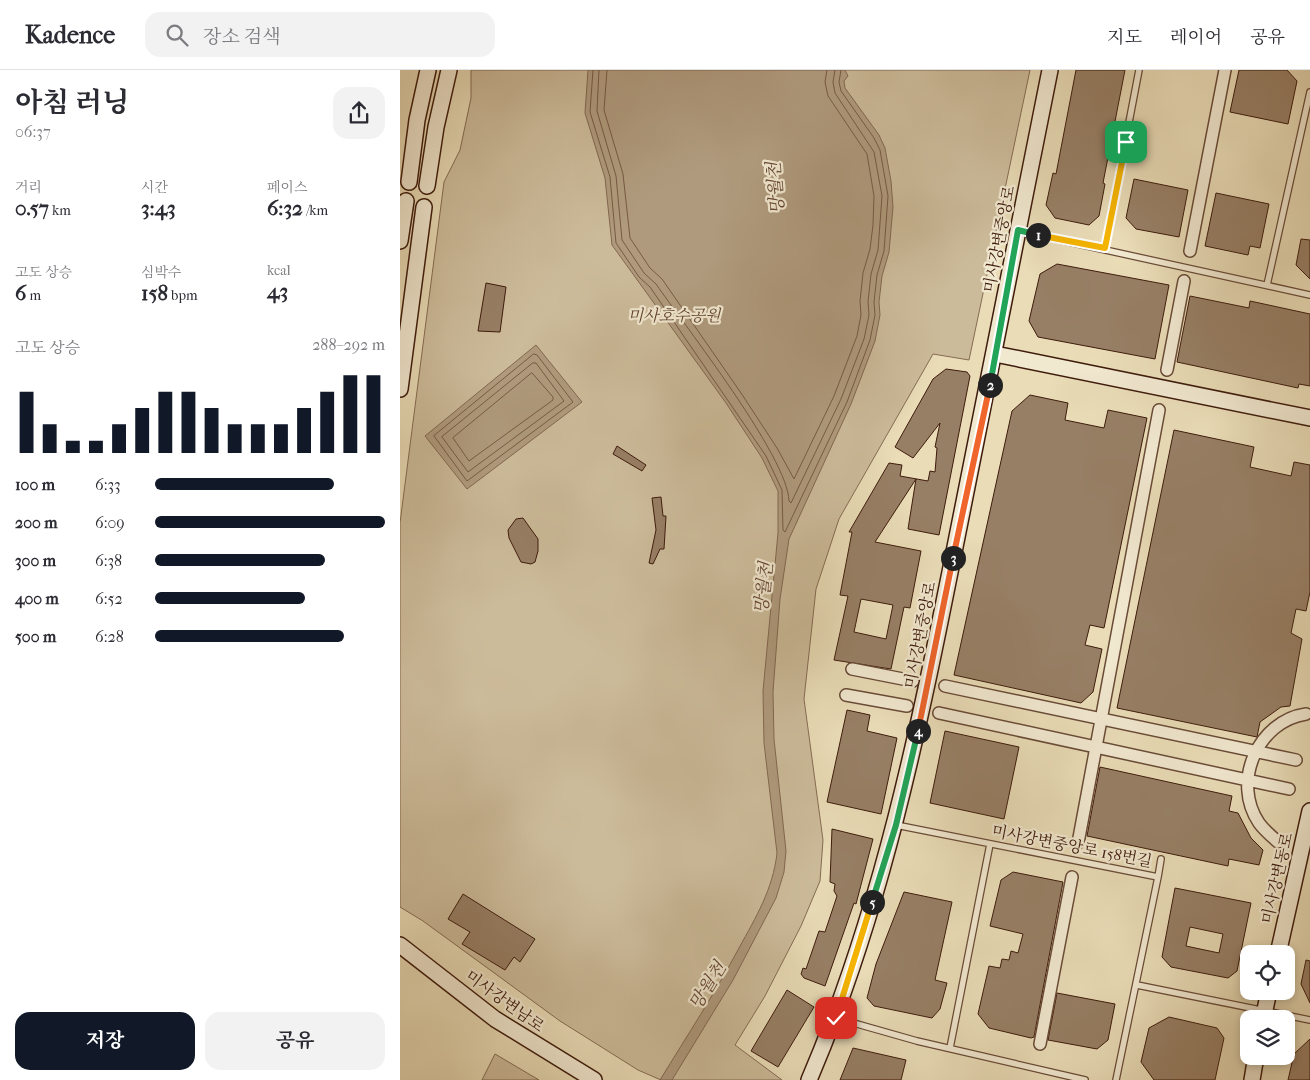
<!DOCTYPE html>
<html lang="ko">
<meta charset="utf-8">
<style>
:root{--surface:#fff;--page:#f2f2f3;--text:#2b2b33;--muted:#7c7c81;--line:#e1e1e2;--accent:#111827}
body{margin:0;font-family:"IM FELL French Canon","Noto Serif KR",serif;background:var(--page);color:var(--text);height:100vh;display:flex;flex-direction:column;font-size:19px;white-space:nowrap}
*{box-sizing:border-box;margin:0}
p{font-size:16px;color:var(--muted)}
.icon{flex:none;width:28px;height:28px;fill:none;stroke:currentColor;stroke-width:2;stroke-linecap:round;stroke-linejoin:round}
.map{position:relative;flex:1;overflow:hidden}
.side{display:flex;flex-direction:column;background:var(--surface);width:400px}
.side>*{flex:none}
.fabs{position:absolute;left:840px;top:875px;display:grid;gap:10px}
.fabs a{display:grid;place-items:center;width:55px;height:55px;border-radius:10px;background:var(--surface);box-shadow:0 2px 8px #0003;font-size:25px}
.pin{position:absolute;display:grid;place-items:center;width:42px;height:42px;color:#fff;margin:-21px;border-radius:10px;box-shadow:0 2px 8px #0006}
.km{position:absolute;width:25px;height:25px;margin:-12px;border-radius:50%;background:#222;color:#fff;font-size:14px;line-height:25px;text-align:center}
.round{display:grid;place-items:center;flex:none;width:52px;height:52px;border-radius:15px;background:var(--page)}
.head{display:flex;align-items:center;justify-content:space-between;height:85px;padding:0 15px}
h1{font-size:28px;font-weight:700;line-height:38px}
.stats{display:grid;grid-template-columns:repeat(3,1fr);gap:8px;height:85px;padding:5px 15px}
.stats div{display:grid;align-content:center}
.stats b{font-size:21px;font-weight:700}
.stats small{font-size:14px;font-weight:400}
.stats p{font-size:14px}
.chart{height:140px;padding:10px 15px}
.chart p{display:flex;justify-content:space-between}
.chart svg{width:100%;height:90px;margin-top:5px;stroke:var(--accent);stroke-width:6}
.button{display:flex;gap:10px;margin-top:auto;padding:10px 15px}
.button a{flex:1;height:58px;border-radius:15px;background:var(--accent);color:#fff;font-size:20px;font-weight:700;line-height:58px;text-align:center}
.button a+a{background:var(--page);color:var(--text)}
ul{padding:0 15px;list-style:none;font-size:16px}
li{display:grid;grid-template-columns:80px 60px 1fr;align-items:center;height:38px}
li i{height:12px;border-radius:6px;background:var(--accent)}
header{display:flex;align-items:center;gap:30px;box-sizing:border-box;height:70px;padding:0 25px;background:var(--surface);border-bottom:1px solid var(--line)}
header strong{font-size:24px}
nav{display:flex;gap:28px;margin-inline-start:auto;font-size:18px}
.search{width:350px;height:45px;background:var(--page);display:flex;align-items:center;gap:12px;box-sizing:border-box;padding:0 18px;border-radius:15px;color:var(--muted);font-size:19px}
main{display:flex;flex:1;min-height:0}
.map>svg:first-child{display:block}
.green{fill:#ccbb9a;stroke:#856b53}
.water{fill:#af9a7d;stroke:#826750}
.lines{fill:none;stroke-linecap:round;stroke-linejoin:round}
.shore{stroke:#765a44;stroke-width:1}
.building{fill:#977f65;stroke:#3e1b0c;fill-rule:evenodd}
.lane-casing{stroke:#694b37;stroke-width:8}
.street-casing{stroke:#694b37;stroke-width:14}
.secondary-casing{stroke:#3e1b0c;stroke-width:18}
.lane{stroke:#f1e8d0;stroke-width:5.5}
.street{stroke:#f1e8d0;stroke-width:11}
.secondary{stroke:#f1e8d0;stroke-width:15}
.split-1-casing{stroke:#fff;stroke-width:10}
.split-2-casing{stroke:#fff;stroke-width:10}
.split-3-casing{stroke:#fff;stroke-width:10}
.split-4-casing{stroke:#fff;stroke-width:10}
.split-5-casing{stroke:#fff;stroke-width:10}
.split-6-casing{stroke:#fff;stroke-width:10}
.split-1{stroke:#f5b400;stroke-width:6}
.split-2{stroke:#22a559;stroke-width:6}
.split-3{stroke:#f0652b;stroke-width:6}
.split-4{stroke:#f0652b;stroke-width:6}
.split-5{stroke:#22a559;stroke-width:6}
.split-6{stroke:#f5b400;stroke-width:6}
.labels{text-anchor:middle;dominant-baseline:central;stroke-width:4.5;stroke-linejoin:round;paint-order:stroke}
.street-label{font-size:16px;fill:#3e1b0c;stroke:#f1e8d0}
.park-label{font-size:16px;font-style:italic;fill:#624330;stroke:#f1e8d0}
.water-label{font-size:18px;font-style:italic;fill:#664734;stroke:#f1e8d0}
</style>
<header>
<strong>Kadence</strong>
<div class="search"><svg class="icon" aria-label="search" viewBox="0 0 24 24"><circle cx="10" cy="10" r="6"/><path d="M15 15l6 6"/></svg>장소 검색</div>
<nav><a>지도</a><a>레이어</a><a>공유</a></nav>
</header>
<main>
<section class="side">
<div class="head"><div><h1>아침 러닝</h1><p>06:37</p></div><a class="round"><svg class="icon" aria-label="share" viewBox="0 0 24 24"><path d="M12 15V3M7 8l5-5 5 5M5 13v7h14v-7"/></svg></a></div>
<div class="stats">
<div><p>거리</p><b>0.57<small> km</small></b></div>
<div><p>시간</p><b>3:43</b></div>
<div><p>페이스</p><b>6:32<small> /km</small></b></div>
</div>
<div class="stats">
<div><p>고도 상승</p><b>6<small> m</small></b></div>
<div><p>심박수</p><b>158<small> bpm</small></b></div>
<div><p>kcal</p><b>43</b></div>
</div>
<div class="chart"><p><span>고도 상승</span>288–292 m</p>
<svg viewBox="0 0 160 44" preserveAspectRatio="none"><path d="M5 44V14M15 44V30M25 44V38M35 44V38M45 44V30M55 44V22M65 44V14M75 44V14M85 44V22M95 44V30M105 44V30M115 44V30M125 44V22M135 44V14M145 44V6M155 44V6"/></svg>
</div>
<ul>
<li><b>100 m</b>6:33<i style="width:78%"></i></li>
<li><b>200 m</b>6:09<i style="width:100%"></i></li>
<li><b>300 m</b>6:38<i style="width:74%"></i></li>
<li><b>400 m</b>6:52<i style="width:65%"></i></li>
<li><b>500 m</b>6:28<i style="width:82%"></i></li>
</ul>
<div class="button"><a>저장</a><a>공유</a></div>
</section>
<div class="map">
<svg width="910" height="1010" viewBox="0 0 910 1010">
<rect width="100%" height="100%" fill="#e9dcb7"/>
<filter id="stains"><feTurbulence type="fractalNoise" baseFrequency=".004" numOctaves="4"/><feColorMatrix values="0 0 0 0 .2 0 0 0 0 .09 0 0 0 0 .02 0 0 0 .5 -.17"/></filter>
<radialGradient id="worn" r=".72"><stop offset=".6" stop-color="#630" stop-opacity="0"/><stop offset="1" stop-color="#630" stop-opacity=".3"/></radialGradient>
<path class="green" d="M71,0H630L569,290L533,284L439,449L416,519L404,629L423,770L420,811L401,856L365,926L335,975L382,1010H261L238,1000L160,951L23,851L0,837V453L44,112L60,80L71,28Z
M95,984L139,1010H82Z"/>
<path class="water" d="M188,0H445L448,6L444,11L445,18L479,65L485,78L491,111L493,137L489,182L482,206L479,232L480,245L475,271L451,334L389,469L380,529L373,622L374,669L386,781L384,802L376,828L333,910L272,1010H260C287,966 315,923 339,878C356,847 373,819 377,783L364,673L363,621L378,463V421L362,388L326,333L212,175L205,108L185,43Z
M136,275L182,332L67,419L25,366Z"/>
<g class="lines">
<path class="shore" d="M193,0L190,42L210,107L216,173L239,207L250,217L366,386L382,420L383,460L385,462L447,332L470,270L475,245L474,232L477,205L484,181L488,126L480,80L474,68L441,21L439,12L441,0
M199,0L197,41L216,106L222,170L244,203L256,214C285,256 388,387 389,431L391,433L441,329L464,269L469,245L468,232L471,204L478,180L482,126L474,82L435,23L433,12L435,0
M207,0L204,40L223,104L230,168L250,198L262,209L341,323L377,378L394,409L434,326L457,266L461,245L460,231L463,203L470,179L473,155L474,126L467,84L428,26L425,12L427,0
M134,284L137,285L173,332L67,411L34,366Z
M133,293H136L164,331L68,402L42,367Z
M132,303L153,327V330L69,391L53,368Z"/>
</g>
<path class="building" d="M676,0H725L703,113L705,114L699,146L689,155L655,148L646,135L653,103L656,104Z
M839,0H887L897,11L888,54L830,42Z
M734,109L788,120L779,167L736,159L726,148Z
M816,123L869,134L860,178L850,176L848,185L805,176Z
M901,169L910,170V209L896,195Z
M657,194L769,215L755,289L638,267L629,251L640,204Z
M86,213L106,217L100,262L78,261Z
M790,226L849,238L850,231L910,244V316L899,314L898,318L777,292Z
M546,299L567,302L570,306L539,465L508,459L516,409L475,472L521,481L510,538L504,537L491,599L434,590L448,526L440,525L452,462H449L489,393L502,395L500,406L528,411L530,401L535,402L537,378L535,377L540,353L513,388L495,377L533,309ZM461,529L493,535L486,569L454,562Z
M630,325L668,333L665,350L704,358L708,340L747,348L704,558L690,555L685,575L702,579L693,622L681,633L554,605L612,341Z
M774,360L854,377L850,397L891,406L894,392L910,395V522L906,541L896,539L891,563L902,569L890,636L881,637L860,652L857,667L717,638Z
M217,376L246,395L242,401L213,384Z
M261,427L263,446H266L264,479H260L253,494L249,493L256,460L252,428Z
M123,448L138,469V481L135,492L131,494L121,492L109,468L108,460L116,449Z
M447,640L470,645L467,661L497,668L481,744L427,732Z
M545,661L619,677L604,749L530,733Z
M700,697L832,726L829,741L838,743L851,768L863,780L859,795L829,789L828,796L687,766Z
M432,759L473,769L456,834L454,833L425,916L404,908L401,904L403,898L406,899L419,861L425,862L437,826L434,821L435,814L430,812Z
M613,802L663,812L634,967L631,968L589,958L578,944L589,896L600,898L602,889L609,890L611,881L618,883L623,864L590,856L601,810Z
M775,818L851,833L837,901L828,908L771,897L762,887ZM790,857L823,864L819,883L786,876Z
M504,822L552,832L535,910L547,913L540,939L532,948L474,936L467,928L476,894Z
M63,824L135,869L120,892L114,887L105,900L62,874L70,862L48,849Z
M906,890L910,891V933L901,914Z
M387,920L414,937L378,997L351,981Z
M657,923L715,934L708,970L697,979L648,970Z
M769,947L817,958L824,968L815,1010H754L741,992L749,958Z
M910,969V1010H888L894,984Z
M453,978L506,990L501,1010H440Z"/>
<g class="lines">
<defs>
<path id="lane" d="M619,161L910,225
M705,178L739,0
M867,215L910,22
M496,755L758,807L716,1010
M758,807L761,789
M737,915L910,950
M436,948L517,971L685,1010
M550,978L590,774"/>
<path id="street" d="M790,181L825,0
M767,300L784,211
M452,599L513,611
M545,616L896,690
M446,625L507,636
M539,643L889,719
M878,772C871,766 864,760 859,753C831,712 858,651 906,644
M678,773L759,340
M640,974L672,807"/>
<path id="secondary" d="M9,112L17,50L28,0
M27,116L36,57L49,0
M0,171L6,131
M595,284L910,348
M0,319L24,137
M0,875L95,949L194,1010
M878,884L910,741
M863,949L869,921
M409,1010C482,840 519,658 555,477C588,318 619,159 650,0
M852,1010L856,986"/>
</defs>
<use href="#lane" class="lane-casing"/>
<use href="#street" class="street-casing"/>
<use href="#secondary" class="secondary-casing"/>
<use href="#lane" class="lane"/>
<use href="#street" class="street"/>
<use href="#secondary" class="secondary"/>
</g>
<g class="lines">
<defs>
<path id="split-1" d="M638,165L705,178L726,72"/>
<path id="split-2" d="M590,315L618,160L638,165"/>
<path id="split-3" d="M553,488L590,315"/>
<path id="split-4" d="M518,661L553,488"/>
<path id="split-5" d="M472,832L496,755L518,661"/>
<path id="split-6" d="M436,948L472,832"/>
</defs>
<use href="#split-1" class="split-1-casing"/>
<use href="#split-2" class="split-2-casing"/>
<use href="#split-3" class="split-3-casing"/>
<use href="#split-4" class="split-4-casing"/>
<use href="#split-5" class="split-5-casing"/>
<use href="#split-6" class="split-6-casing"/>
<use href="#split-1" class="split-1"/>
<use href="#split-2" class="split-2"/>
<use href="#split-3" class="split-3"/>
<use href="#split-4" class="split-4"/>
<use href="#split-5" class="split-5"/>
<use href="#split-6" class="split-6"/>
</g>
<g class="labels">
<g class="street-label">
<text transform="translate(599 169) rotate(-79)">미사강변중앙로</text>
<text transform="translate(520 565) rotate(-79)">미사강변중앙로</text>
<text transform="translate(672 776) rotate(11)">미사강변중앙로 158번길</text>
<text transform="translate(877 808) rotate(-77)">미사강변동로</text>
<text transform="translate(105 931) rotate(36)">미사강변남로</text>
</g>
<g class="park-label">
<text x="274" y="245">미사호수공원</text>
</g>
<g class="water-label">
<text transform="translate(376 118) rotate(-95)">망월천</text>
<text transform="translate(364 518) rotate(-84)">망월천</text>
<text transform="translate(308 916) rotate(-58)">망월천</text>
</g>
</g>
<rect width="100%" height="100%" filter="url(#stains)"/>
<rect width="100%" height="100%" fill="url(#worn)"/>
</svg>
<div class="fabs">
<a><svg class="icon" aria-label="locate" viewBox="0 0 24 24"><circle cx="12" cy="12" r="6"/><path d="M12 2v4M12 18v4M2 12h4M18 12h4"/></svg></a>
<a><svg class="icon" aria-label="layers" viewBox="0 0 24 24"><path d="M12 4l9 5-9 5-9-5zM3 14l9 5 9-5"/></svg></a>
</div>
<div class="pin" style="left:726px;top:72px;background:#1e9e55"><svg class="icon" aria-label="arrive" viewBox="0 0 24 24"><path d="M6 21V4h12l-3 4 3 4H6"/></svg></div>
<div class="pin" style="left:436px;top:948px;background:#d93025"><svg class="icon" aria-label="check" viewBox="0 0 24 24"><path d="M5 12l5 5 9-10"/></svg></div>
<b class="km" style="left:638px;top:165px">1</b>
<b class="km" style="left:590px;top:315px">2</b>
<b class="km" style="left:553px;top:488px">3</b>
<b class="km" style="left:518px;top:661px">4</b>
<b class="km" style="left:472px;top:832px">5</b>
</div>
</main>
